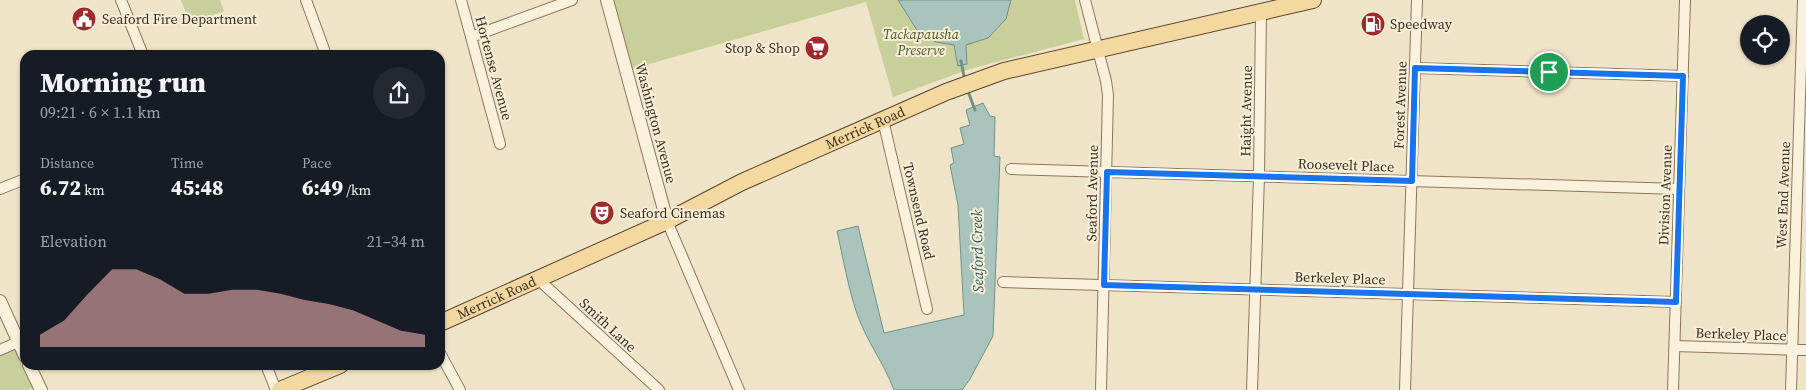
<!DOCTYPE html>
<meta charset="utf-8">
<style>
:root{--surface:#171b24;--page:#242831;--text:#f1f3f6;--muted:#9ea1a6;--accent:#cc999b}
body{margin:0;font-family:"Source Serif 4",serif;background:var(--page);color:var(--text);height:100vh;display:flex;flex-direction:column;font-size:19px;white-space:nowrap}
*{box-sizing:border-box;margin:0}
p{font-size:16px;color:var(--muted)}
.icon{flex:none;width:28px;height:28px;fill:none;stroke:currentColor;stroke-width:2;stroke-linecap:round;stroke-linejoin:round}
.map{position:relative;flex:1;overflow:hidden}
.details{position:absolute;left:20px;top:50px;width:425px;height:320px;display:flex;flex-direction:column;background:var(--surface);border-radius:15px;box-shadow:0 1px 4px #0004}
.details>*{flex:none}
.controls{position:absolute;left:1740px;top:15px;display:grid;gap:10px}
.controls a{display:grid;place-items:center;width:50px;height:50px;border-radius:50%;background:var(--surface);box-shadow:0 1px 4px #0004;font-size:25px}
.pin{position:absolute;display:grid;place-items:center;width:42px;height:42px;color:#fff;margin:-21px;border:2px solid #fff;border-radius:50%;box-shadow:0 1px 5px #0007}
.round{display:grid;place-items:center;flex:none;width:52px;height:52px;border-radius:26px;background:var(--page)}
.headline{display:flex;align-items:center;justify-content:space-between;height:85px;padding:0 20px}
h1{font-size:28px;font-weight:800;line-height:38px}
.stats{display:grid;grid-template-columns:repeat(3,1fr);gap:8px;height:85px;padding:5px 20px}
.stats div{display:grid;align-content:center}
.stats b{font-size:21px;font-weight:800}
.stats small{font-size:14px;font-weight:400}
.stats p{font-size:14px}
.chart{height:140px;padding:10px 20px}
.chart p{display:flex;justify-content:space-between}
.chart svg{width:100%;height:90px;margin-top:5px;fill:var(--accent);opacity:.7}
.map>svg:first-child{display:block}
.green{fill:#c9cf9b}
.water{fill:#a9c4bc;stroke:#6f938a}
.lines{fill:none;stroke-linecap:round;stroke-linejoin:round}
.stream{stroke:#6f938a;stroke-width:3}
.minor-casing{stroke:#8d765c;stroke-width:12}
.tertiary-casing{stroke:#8d765c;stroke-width:14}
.primary-casing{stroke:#5b4430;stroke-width:18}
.minor{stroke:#faf1dc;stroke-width:10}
.tertiary{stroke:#faf1dc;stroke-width:12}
.primary{stroke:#f3d9a0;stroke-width:16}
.route-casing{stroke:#fff;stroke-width:10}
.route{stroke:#1a73e8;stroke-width:6}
.labels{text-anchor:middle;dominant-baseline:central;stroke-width:4;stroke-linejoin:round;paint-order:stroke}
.poi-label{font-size:14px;fill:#3d2e20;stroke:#f7eed8;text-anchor:start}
.park-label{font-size:14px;font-style:italic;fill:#4d5a26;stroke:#f7eed8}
.street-label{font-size:14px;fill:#3d2e20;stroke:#f7eed8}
.water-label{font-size:15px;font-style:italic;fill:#2f5d5a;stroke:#f7eed8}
</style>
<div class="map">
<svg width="1806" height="390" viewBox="0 0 1806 390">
<rect width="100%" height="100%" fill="#f0e4c8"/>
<path class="green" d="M181,0H220L224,11L190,24Z
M612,0H1075L1084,39L970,69L893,97L866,2L632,69Z
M15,343L37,386L28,390H0V350Z"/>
<path class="water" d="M898,0H1011L1006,19L988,38L966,45L967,64L958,66L954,45L936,42L920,35Z
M983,103L990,116L995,117L994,156L1000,157L993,336L970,379L962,390H894C884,363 867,342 857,314C848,287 843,258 837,231L858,226L884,333L964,315L958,205L950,165L954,163L951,148L964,144L960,128L970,125L966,110Z"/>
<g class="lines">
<path class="stream" d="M961,61L964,76
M969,94L975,110"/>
<defs>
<path id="minor" d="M121,0L143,55
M306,0L326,55
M461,0L500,144
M1085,0L1106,81L1108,95L1101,390
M471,37L572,0
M1415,68L1683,76
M883,120L927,309
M1011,169L1679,189
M0,189L25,179
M667,221L739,390
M539,280L659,390
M1003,282L1676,302
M1675,346L1806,350
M0,350L25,339
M440,353L460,390
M266,365L276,390
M1252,390L1259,176L1261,12
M1405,390L1417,0
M1673,390L1685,0
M1791,390L1803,0"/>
<path id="tertiary" d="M607,0L667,221
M0,301L25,356
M29,365L41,390"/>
<g id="primary">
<path id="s1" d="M440,323L667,221L742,182L946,92L1004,71L1313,0"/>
<path d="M280,390L340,365"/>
</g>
</defs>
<use href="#minor" class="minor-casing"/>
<use href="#tertiary" class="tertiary-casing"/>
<use href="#primary" class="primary-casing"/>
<use href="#minor" class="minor"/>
<use href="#tertiary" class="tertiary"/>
<use href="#primary" class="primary"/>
</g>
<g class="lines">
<defs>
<path id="route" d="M1415,68L1683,76L1676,302L1104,285L1107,172L1412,181Z"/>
</defs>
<use href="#route" class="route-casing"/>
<use href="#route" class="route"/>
</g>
<defs>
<symbol id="civic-disc" viewBox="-11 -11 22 22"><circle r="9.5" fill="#9e2a2b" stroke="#f7eed8"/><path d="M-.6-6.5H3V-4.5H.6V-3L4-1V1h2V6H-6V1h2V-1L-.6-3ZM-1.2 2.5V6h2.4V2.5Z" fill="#fff"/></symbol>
<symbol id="fuel-disc" viewBox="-11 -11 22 22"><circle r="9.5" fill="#9e2a2b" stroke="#f7eed8"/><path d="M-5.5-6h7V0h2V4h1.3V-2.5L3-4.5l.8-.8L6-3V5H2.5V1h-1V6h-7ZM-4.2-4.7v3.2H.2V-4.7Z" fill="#fff"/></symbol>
<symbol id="supermarket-disc" viewBox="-11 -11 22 22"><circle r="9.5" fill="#9e2a2b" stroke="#f7eed8"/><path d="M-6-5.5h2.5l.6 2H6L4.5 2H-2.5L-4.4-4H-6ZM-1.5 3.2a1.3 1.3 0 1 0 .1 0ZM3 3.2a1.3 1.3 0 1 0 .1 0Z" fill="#fff"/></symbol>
<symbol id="theatre-disc" viewBox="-11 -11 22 22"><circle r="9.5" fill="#9e2a2b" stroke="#f7eed8"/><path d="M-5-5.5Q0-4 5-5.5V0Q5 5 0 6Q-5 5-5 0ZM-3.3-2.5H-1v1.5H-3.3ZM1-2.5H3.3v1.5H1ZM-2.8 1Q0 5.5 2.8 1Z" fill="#fff"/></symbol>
</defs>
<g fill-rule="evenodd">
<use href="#civic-disc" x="70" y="5" width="28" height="28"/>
<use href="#fuel-disc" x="1359" y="10" width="28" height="28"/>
<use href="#supermarket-disc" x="803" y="34" width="28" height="28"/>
<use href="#theatre-disc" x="588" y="199" width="28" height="28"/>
</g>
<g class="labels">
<g class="poi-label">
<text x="102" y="19">Seaford Fire Department</text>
<text x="1390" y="24">Speedway</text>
<text x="800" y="48" text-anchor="end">Stop &amp; Shop</text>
<text x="620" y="213">Seaford Cinemas</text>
</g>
<g class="park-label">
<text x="921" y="34">Tackapausha<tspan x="921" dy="16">Preserve</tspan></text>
</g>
<g class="street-label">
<text transform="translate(494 68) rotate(75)">Hortense Avenue</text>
<text transform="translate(1400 105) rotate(-88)">Forest Avenue</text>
<text transform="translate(1246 111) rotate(-89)">Haight Avenue</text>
<text transform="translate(656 123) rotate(75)">Washington Avenue</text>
<text stroke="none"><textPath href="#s1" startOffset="468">Merrick Road</textPath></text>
<text transform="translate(1346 165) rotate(2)">Roosevelt Place</text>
<text transform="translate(1092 193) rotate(-89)">Seaford Avenue</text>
<text transform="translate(1665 195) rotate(-88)">Division Avenue</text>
<text transform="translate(1783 195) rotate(-88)">West End Avenue</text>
<text transform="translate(919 211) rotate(77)">Townsend Road</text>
<text transform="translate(1340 278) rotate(2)">Berkeley Place</text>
<text stroke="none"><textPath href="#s1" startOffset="62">Merrick Road</textPath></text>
<text transform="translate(608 325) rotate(43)">Smith Lane</text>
<text transform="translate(1741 334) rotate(2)">Berkeley Place</text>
</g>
<g class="water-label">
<text transform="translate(977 251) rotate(-91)">Seaford Creek</text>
</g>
</g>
</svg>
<div class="controls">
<a><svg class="icon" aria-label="locate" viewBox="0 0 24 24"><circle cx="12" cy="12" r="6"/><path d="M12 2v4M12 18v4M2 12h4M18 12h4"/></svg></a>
</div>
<div class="pin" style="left:1549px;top:72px;background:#1e9e55"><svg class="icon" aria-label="arrive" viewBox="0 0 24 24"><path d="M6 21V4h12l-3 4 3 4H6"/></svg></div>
<section class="details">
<div class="headline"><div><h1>Morning run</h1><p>09:21 · 6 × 1.1 km</p></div><a class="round"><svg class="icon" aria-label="share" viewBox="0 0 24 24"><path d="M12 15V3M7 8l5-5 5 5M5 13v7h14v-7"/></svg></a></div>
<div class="stats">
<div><p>Distance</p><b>6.72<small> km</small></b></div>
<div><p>Time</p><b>45:48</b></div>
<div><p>Pace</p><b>6:49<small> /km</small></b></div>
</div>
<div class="chart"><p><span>Elevation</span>21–34 m</p>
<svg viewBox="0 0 160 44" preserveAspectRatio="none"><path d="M0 44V38L10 31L20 18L30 6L40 6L50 11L60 18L70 18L80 16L90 16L100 18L110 21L120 23L130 26L140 31L150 36L160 38V44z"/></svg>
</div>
</section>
</div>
